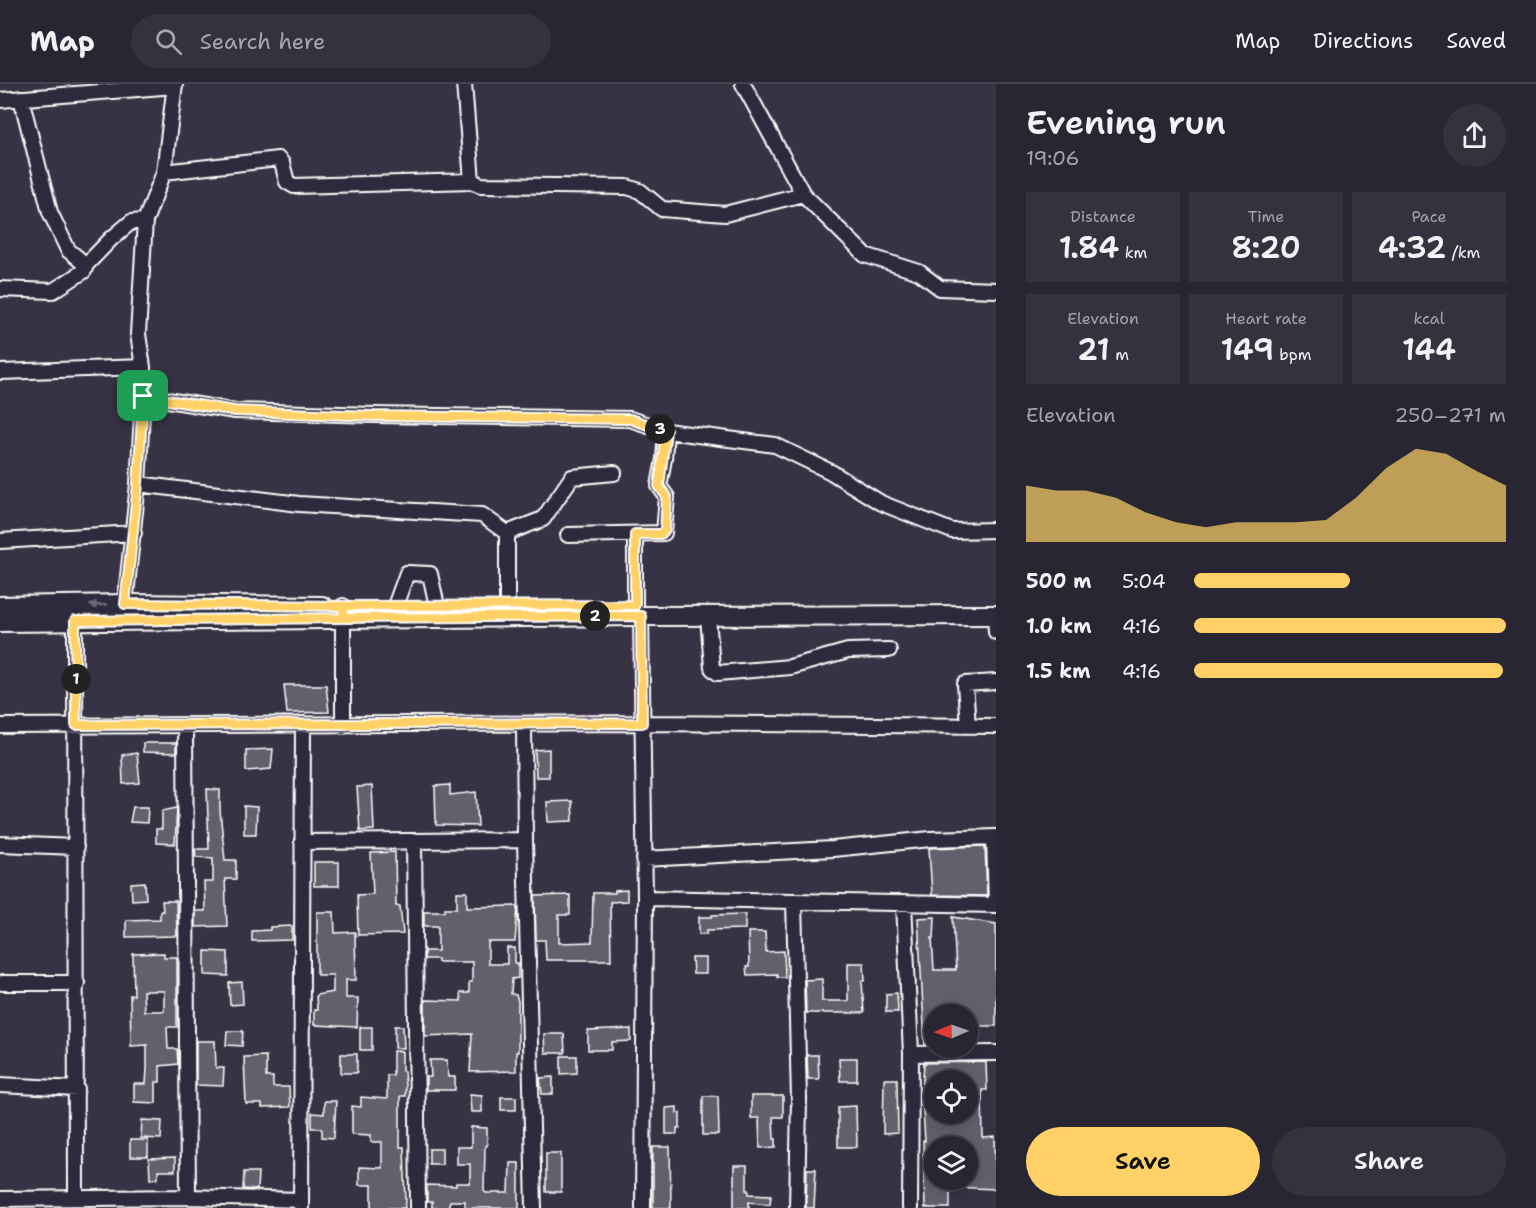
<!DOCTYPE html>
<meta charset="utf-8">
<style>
:root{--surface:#292634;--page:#353240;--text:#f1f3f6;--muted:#a5a5ac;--line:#45434f;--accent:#ffd166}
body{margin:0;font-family:"Shantell Sans",sans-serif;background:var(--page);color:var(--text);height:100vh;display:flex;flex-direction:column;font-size:22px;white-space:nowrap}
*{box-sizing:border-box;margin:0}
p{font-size:20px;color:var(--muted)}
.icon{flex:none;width:33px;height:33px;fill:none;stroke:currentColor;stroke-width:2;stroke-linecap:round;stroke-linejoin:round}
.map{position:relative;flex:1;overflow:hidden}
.drawer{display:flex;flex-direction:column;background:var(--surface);width:540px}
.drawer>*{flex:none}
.needle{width:39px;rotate:268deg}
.controls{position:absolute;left:924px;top:920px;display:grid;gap:12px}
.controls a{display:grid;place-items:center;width:54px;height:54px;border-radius:50%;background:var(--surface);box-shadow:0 3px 15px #0003,0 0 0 2px var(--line);font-size:30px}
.pin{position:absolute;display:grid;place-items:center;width:51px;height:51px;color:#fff;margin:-26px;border-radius:12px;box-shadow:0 3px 9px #0006}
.km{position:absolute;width:30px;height:30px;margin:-15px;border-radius:50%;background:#222;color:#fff;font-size:16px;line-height:30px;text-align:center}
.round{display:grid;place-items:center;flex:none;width:63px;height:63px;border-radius:32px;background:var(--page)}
.headline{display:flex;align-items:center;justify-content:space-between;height:102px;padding:0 30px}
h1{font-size:33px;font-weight:600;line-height:45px}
.stats{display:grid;grid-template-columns:repeat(3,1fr);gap:9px;height:102px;padding:6px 30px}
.stats div{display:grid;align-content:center;border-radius:0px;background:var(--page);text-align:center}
.stats b{font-size:30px;font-weight:600}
.stats small{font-size:16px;font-weight:400}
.stats p{font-size:16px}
.chart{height:168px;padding:12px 30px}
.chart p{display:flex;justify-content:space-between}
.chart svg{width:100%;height:108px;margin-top:6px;fill:var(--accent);opacity:.7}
.button{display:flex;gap:12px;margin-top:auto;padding:12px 30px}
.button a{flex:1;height:69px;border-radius:36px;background:var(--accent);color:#111;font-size:24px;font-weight:600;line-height:69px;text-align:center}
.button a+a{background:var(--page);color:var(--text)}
ul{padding:0 30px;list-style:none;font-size:20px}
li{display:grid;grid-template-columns:96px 72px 1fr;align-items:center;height:45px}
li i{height:15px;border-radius:8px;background:var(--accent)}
header{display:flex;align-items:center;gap:36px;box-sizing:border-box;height:84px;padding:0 30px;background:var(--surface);border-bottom:2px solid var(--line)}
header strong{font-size:28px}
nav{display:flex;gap:33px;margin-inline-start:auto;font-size:21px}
.search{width:420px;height:54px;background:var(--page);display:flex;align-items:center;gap:15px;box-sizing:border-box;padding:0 21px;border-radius:33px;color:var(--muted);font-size:22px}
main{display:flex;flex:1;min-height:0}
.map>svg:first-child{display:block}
.building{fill:#635f6d;stroke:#fff;stroke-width:1.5;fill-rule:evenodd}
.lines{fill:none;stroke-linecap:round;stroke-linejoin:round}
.minor-casing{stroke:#fff;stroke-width:18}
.major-casing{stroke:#fff;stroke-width:22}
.minor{stroke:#2f2a3d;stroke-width:14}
.major{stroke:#2f2a3d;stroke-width:18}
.oneway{fill:#6d6a77}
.route-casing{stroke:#fff;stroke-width:12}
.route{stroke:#ffd166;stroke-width:8}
</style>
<header>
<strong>Map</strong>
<div class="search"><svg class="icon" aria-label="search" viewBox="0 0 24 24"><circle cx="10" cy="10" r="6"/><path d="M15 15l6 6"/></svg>Search here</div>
<nav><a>Map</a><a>Directions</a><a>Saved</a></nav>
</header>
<main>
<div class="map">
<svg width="996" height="1124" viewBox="0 0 996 1124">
<rect width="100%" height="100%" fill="#373345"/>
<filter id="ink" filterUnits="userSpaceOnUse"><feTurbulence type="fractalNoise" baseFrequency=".0167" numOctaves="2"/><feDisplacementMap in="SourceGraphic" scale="12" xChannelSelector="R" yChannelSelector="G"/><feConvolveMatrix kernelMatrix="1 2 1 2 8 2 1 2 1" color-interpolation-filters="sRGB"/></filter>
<g filter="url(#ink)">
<path class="building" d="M284,601H326L329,628L287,629Z
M143,659H176V669L143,668Z
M273,665L271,685L246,687V666Z
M549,665V693H536L535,666Z
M137,669L140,699L123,700L122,671Z
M450,701V711L476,708L478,742L436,741L435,702Z
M372,702L374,746L360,747L357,703Z
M207,705L220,706V727L225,776H236V795H225L227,842L195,843V827H205L204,798H213V774L196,773L195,765H209Z
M572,717L573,737L548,738L547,718Z
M244,722L257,723L256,750H244Z
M133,723H148L147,739L130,738Z
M177,724L175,760L156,759V745H162V727Z
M985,762L987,812L932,811L929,764Z
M395,768L396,822H400L403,850L358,851L357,811L373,810L371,769Z
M314,778H339V802H314Z
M145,798L146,815L132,816L131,799Z
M627,806V817L610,818L611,876H546L545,856H536L535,812L570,811V831H559V859L592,858L593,809H615V807Z
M457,808H467V823L518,822L515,858H488V880H507V864H515V879H518V894L512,895L511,910L516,911L518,917V968H516V987L470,988L472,950L425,952V916L461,917L460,909H469V898H472V878H438V875H424V867H438V842H424V827H445V824H457Z
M162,817H176L177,852L126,853V836L160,835V827H163Z
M317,828H334L335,849L355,848L356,896H346V914H358L357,943L314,941V926H317L316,911L333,908V891H317Z
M745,830V845L707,846V850H699V833H712V831Z
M935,833L934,854H932L934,886H956L953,833L996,840V942H978L977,960H968V930H934V961H925L918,834Z
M292,842V856L252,857V847L270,846V843Z
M748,848H765L766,868L784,867L785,893H777V890L747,891L746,883H749Z
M205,867L228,868V892L205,891Z
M164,869V873H177V943H167L168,965H177L178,980L160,982V998H156V1019L134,1018V1000H146L147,984V961L131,962L130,911H134L133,870ZM143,907H164V927H144Z
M692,874H706V890H693Z
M848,879H864L865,897H862L864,929H806L805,896L822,895V917H848Z
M242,898L243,920L230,921L229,899Z
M897,909L898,928H886V910Z
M395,942H403L404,964H395Z
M360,943H372V966H360Z
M631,945V957L612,958V966H588V947Z
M227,947H243L242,962L226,961Z
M544,950H564L565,969H545Z
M196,957H215L216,984H224L223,1002L196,1001Z
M393,967H402V987H404L405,1001V1012H400V1063H404L406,1118L405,1124H372V1101H359V1083L382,1084V1058H371V1051L352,1050V1022L361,1023V1013L387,1015V991H393Z
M341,970H357V989H341Z
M807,971H818L819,995H808Z
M266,972V993H273V1003H289L290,1023L262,1024V1020H246L244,973Z
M561,972H577V989L561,990Z
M839,974H857V997H840Z
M430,976H447L448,993H455V1006H426V993H431Z
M986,978L987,1006H982L983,1054L995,1053L996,1105L950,1103V1124H925L923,1057H925L922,1010L924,979ZM934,996H968V1029H934ZM934,1062H968V1095H934Z
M553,993V1010H542L540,994Z
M884,995H897L898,1049L883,1050Z
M470,1010L482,1011V1028H471Z
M703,1012H718L719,1051H703Z
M751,1012H783V1033H773L774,1055H776V1063L760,1064L759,1034H751Z
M501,1013H516V1026H501Z
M324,1017H336L334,1054L322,1053V1044H312V1029L324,1030Z
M856,1022L857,1063H838V1023Z
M677,1023V1029H680V1044H677V1050H666V1024Z
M142,1036L162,1037L161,1055L141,1054Z
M471,1043L487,1044V1062H485L484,1107L486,1109H509L510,1079H519V1124H465V1117H450L448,1124H432V1118H427V1101L456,1102V1099H470V1080H457V1063H471Z
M130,1056H148V1073H130Z
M653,1063H670L671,1124H653Z
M429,1065H442V1080H429Z
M546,1069H561V1108H546Z
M175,1074V1087H158V1094L150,1095L149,1075Z
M734,1082H747V1106H749V1110L771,1111L770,1120L749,1118V1124H734Z
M807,1085H816L814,1124H806Z
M244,1088H258L257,1106L243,1105Z"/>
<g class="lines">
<defs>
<path id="minor" d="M464,0L472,97
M743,0L803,110L865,171L919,188L940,204L996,206
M21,14L50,128L68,166L86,181
M0,16L175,2
M164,88L278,75L282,79L287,98L294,102L472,97L481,101L627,103L640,107L662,125L725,130L803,110
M0,205L53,207L84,187L86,181L111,155L131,138L145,137
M0,288L143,283
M143,312L235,327L374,331L630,335L666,347L775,361L831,388L881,419L952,447L996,446
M138,400L299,420L482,431L507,449V522
M507,449L543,435L572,393L614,389
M568,451L664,449L667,413L659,402L664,375L666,347
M635,451V521
M0,457L134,449
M125,520L138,400L143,312V283L138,250L145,137L164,88L175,0
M395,522L407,489L430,490L437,522
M995,531L996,548
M641,532L645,814L643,1124
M708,532L712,584L718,589L790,583L848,567L889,566
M75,537L76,1114
M524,640L525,756L534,1124
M185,641L188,1113
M0,642L642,639L996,642
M343,642V522
M968,642L965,600L996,598
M994,753L996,821
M414,757L418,1124
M302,758L525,756
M0,760L76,763
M644,775L833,765L931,755L996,753
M645,814L996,821
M794,817L799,1015L797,1124
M904,819L911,970L910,1124
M2,899H77
M911,970L996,969
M0,1001L77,1005
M0,1115L188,1113L301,1116
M301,1124L303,640"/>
<path id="major" d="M0,522L125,520L322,522
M0,538L641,532L996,531"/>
</defs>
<use href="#minor" class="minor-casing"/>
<use href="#major" class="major-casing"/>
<use href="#minor" class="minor"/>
<use href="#major" class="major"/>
</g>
<defs><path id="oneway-solid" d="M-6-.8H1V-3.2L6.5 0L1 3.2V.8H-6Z" transform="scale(1.5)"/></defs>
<use class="oneway" href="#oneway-solid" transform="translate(98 521) rotate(179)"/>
</g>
<g class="lines" filter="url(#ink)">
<defs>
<path id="route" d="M143,312L138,400L125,520L343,522L344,534L75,537L76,641L642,639L641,532L344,534L343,522L635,521V450H661L665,446L667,413L659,402L666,347L630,335L374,332L235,327L143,312"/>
</defs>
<use href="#route" class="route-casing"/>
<use href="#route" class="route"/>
</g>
</svg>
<div class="controls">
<a><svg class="needle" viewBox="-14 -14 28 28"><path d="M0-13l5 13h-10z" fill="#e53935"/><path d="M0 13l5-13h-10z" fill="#a5a5ac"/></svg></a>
<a><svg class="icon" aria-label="locate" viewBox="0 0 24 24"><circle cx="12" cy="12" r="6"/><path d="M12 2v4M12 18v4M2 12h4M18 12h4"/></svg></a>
<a><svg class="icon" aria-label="layers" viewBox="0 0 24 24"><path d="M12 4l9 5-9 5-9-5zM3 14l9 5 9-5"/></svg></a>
</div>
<div class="pin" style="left:143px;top:312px;background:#1e9e55"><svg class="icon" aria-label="arrive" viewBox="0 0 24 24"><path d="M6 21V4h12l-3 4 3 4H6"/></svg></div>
<b class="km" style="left:76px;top:595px">1</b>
<b class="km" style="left:595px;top:532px">2</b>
<b class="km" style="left:660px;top:345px">3</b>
</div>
<section class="drawer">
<div class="headline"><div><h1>Evening run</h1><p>19:06</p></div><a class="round"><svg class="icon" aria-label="share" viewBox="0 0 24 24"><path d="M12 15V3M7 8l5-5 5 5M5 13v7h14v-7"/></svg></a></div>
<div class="stats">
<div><p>Distance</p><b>1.84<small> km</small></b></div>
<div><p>Time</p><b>8:20</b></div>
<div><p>Pace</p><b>4:32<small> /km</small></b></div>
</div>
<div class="stats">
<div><p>Elevation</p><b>21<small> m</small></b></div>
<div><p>Heart rate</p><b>149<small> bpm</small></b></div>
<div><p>kcal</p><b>144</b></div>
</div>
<div class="chart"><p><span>Elevation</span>250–271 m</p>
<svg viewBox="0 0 160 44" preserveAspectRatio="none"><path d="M0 44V21L10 23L20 23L30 26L40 32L50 36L60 38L70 36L80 36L90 36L100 35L110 26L120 14L130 6L140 8L150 15L160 21V44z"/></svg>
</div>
<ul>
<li><b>500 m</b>5:04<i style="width:50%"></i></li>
<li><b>1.0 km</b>4:16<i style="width:100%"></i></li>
<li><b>1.5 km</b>4:16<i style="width:99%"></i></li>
</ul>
<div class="button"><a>Save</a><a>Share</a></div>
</section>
</main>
